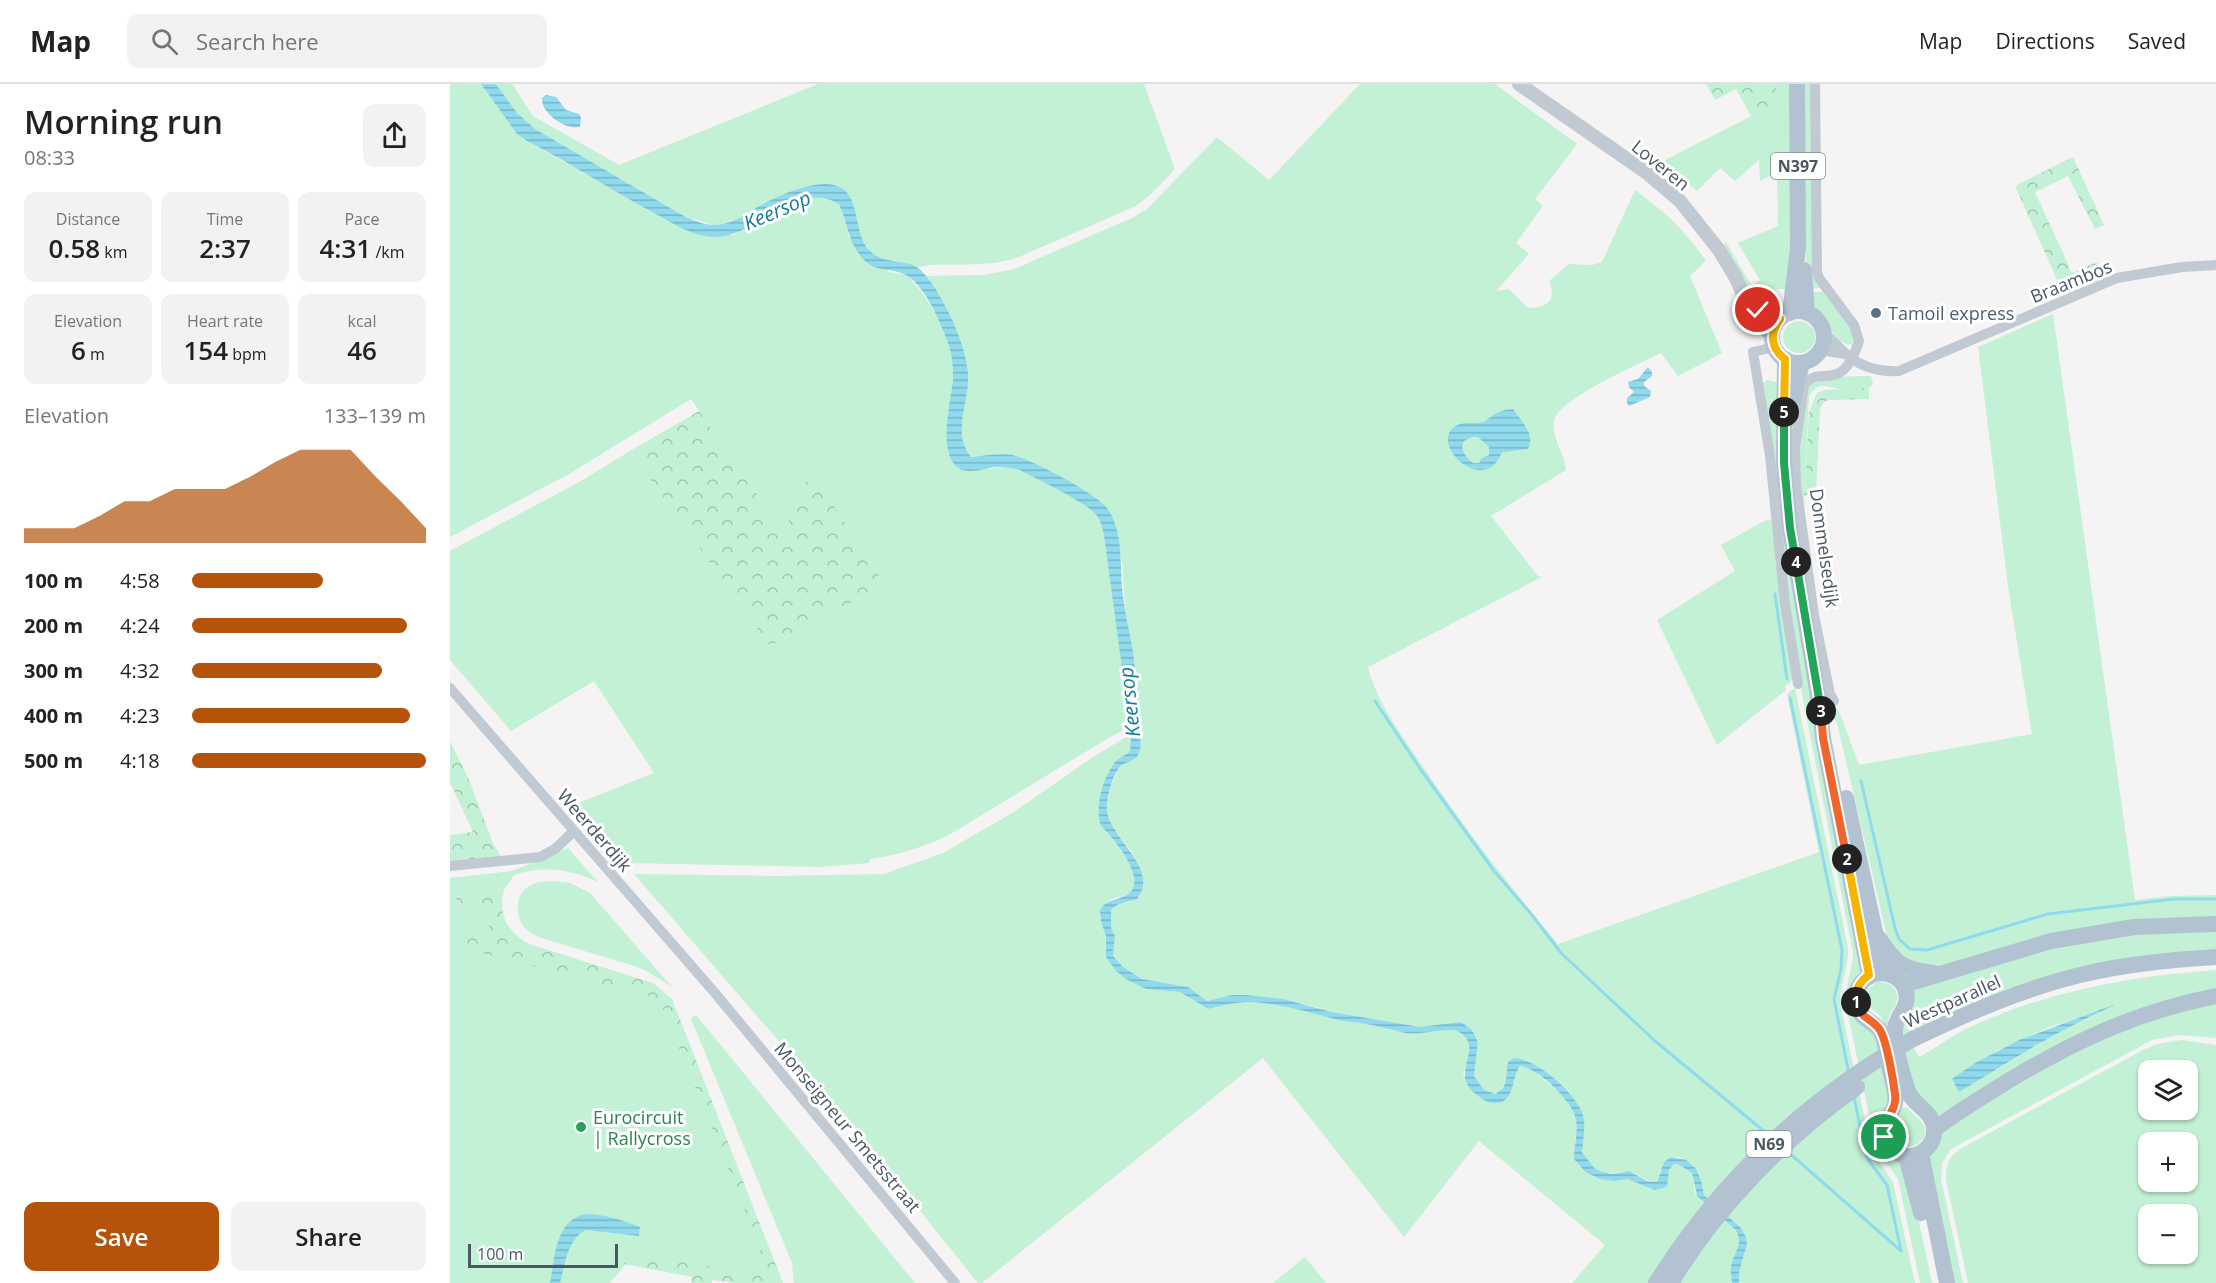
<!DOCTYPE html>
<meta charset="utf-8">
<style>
:root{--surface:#fff;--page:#f2f2f2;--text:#222;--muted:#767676;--line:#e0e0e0;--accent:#b45309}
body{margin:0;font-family:"Open Sans",sans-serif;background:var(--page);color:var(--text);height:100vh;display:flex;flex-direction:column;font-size:22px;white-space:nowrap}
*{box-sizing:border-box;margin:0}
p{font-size:20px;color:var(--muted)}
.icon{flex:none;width:33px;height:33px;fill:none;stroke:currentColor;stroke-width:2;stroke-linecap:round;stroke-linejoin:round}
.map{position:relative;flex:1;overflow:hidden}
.panel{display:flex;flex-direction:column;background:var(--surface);width:450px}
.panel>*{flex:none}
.tools{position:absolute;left:1688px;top:976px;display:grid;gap:12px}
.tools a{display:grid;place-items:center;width:60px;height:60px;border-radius:12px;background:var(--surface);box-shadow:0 2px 4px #0004;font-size:30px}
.scale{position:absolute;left:18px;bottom:15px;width:150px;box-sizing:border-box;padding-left:6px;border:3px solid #4a5661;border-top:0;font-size:16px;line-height:21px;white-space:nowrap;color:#4a5661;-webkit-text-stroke:4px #fff;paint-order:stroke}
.pin{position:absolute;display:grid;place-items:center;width:51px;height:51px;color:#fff;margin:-26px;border:3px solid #fff;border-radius:50%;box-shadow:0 2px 6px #0007}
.km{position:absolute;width:30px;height:30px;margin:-15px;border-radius:50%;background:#222;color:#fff;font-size:16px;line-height:30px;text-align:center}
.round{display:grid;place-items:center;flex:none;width:63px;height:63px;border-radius:12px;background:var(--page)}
.overview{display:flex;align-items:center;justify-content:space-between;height:102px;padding:0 24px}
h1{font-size:33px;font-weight:600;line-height:45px}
.figures{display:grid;grid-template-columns:repeat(3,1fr);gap:9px;height:102px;padding:6px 24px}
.figures div{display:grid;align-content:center;border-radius:12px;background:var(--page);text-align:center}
.figures b{font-size:26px;font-weight:600}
.figures small{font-size:16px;font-weight:400}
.figures p{font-size:16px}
.chart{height:168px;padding:12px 24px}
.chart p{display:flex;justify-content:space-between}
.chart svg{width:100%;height:108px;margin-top:6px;fill:var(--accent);opacity:.7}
.action{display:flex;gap:12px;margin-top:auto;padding:12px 24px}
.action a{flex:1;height:69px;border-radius:12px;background:var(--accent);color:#fff;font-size:24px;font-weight:600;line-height:69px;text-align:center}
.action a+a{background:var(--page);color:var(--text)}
ul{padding:0 24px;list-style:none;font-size:20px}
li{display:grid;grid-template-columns:96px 72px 1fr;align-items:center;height:45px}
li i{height:15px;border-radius:8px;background:var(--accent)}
header{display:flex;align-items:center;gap:36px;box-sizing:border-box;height:84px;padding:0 30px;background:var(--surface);border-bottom:2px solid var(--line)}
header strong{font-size:28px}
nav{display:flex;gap:33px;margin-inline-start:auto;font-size:21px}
.search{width:420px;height:54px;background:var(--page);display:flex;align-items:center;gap:15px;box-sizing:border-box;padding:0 21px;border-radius:12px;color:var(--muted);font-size:22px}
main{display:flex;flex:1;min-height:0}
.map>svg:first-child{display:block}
.green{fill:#c3f1d5;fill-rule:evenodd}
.forest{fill:url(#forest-crowns)}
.water{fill:url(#water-rules);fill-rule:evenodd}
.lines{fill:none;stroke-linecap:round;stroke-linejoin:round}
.stream{stroke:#90daee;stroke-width:3}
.minor{stroke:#c1cad2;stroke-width:10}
.tertiary{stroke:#c1cad2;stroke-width:14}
.primary{stroke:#b3c2d1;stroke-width:16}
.primary-bridge{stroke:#b3c2d1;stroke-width:16}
.split-1-casing{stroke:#fff;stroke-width:12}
.split-2-casing{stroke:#fff;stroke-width:12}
.split-3-casing{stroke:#fff;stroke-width:12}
.split-4-casing{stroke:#fff;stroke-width:12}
.split-5-casing{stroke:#fff;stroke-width:12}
.split-6-casing{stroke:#fff;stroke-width:12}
.split-1{stroke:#f0652b;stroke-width:8}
.split-2{stroke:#f5b400;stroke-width:8}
.split-3{stroke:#f0652b;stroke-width:8}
.split-4{stroke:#22a559;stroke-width:8}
.split-5{stroke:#22a559;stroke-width:8}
.split-6{stroke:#f5b400;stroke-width:8}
.service-dot{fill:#5c6f8a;stroke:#fff;stroke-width:2}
.leisure-dot{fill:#2e9e5b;stroke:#fff;stroke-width:2}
.labels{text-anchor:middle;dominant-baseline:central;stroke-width:6;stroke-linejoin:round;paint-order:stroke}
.shield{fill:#fff;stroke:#808990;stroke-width:1.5}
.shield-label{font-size:16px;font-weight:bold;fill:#4a5661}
.street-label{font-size:18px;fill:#4a5661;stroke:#fff}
.service-label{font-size:18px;fill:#4e5e75;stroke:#fff;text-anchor:start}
.leisure-label{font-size:18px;fill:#27864d;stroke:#fff;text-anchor:start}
.water-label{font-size:20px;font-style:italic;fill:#0c7c9b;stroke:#fff}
</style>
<header>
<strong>Map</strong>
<div class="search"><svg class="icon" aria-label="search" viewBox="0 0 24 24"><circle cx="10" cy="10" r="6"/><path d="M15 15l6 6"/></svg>Search here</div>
<nav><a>Map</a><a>Directions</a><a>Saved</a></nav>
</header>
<main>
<section class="panel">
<div class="overview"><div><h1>Morning run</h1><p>08:33</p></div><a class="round"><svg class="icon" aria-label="share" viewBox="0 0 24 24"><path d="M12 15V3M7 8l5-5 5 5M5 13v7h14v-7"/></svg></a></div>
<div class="figures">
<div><p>Distance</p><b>0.58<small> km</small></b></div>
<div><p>Time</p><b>2:37</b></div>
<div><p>Pace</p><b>4:31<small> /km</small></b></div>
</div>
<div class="figures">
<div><p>Elevation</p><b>6<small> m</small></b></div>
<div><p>Heart rate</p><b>154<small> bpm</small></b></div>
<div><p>kcal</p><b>46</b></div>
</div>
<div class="chart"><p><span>Elevation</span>133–139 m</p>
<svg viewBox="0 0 160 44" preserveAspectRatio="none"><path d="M0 44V38L10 38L20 38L30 33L40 27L50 27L60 22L70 22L80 22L90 17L100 11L110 6L120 6L130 6L140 17L150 27L160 38V44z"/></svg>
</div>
<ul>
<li><b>100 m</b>4:58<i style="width:56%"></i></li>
<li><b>200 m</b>4:24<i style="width:92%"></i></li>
<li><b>300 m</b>4:32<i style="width:81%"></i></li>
<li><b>400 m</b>4:23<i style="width:93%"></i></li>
<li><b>500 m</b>4:18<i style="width:100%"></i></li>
</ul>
<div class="action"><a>Save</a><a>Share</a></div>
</section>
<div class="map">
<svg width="1766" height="1199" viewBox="0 0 1766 1199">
<defs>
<pattern id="forest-crowns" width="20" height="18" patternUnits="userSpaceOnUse" patternTransform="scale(1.5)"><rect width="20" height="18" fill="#c3f1d5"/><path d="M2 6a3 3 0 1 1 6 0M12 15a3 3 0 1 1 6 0" fill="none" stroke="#a0c6b0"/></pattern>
<pattern id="water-rules" width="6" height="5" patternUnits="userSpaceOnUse" patternTransform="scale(1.5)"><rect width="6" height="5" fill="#90daee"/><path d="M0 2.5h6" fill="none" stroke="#78b4c4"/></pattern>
</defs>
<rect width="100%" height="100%" fill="#f5f3f3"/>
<path class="green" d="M0,0H31L67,50L77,57L198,126L283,151C308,138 343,111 373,113C379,113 385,117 390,120L399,153L439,188L457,191C482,218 505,256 503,295C501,321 496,344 498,370L517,387C535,386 552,381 570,386C589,397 634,416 647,432C652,440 654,450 655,459L681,643L660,653L499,751C474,763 449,771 421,775L419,779L370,783L175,779L126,720L204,689L144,597L61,647L0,576V467L131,397L180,367L320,562L433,502L434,499L363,390L332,452L315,422L241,315L119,390L0,453Z
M46,0H62L83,32L169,81L368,0H694L725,85L700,111L686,122L569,173C536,184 514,179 482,181C477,181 472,183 468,183C456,183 429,175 420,167C408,156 406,135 403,120L370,100L348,105L320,116L279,140L263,141L234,132L85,45L67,29Z
M910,0H1045L1127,60L1085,115L1093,122L1066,159L1079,170L1046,207L1059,205L1078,224C1098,224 1107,216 1099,197L1119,180L1142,181L1152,178L1185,106C1217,130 1233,144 1256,177L1240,192L1272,269L1228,292L1211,269C1189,280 1108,315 1104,337C1101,353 1115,370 1116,386L1041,432L1088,492L1092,493L918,583C927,619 951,650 971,680C1014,743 1059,802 1108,860L1369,768L1337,610L1345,604L1398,864C1399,885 1388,903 1391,924L1419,1055L1427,1075L1443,1098L1465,1199H1289V1188L1297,1160L1296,1153L1291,1144L1254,1111L1249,1090L1230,1073H1221L1210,1087L1207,1098C1196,1098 1188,1089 1177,1088C1169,1087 1162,1091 1154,1089C1117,1079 1140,1039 1128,1021C1114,999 1092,985 1070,974L1049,1008C1037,1013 1029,1002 1024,992L1028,958L1022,946L970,943L882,928L859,921L796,911L757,917C748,912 743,905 732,902C726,900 720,901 713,900C693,897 675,889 663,872L665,853L661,844V826L667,821L681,818L689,783L681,766L658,739L656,727L661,702L668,686L674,680L685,674L689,670L691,660L688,640L685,578L675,524L672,478L665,439L549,370L521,373C500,346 522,310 516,279C510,246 492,219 474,192L534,191L564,185L682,134L697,125L767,53L819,96Z
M1326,0H1342L1341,205H1319L1305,200L1310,196L1288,159L1328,142L1327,88L1310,97L1309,76L1285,97L1270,84L1247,107L1211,78L1327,19Z
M1353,0H1363L1370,204L1358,205L1354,132Z
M1276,158L1301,201L1315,210L1313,225L1304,217L1273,162Z
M1376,207L1405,247L1402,261C1382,259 1365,226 1358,209Z
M1603,230L1685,816L1719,812L1766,811V838L1577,856L1486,883L1464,882L1438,857L1387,639L1378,625L1371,598L1341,345L1344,328L1352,303L1344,364L1380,619L1389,627L1409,681L1582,650L1559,509L1528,263Z
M1333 253a16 16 0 1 1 32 0a16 16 0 1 1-32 0Z
M1421,292L1423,300L1419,304C1410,305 1398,307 1389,305C1376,303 1369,296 1359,312L1353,434L1349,379L1355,307L1368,293Z
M1317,296L1331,299L1413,885L1406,896L1424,948L1441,1009L1432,1032L1464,1114L1482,1199H1470L1448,1095L1430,1069L1424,1054L1396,921C1394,903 1403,886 1403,868L1353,616L1338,520L1314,302L1313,299Z
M1323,435L1343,593L1340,599L1335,602L1336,606L1267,661L1207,536L1285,487L1271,461L1314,437Z
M681,650L680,667L666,677L656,695L651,742C662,754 695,791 682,807C676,814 667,812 660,816C657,818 653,823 650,826L651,838L656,852V873L696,905L730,908L757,925C771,922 784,918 798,918C829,919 859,928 889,936C898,938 907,938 916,940C930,942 943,947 956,949C971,952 1001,941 1011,948C1025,959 1017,977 1013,991L1042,1019L1070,982C1080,982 1087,990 1094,996C1105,1005 1120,1015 1125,1030C1131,1049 1116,1072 1134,1087C1149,1099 1162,1093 1179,1095C1188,1096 1196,1104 1204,1106C1208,1102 1214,1096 1217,1091C1226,1074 1227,1077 1242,1089L1245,1109L1249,1114L1285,1145L1290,1158L1282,1199H1122L1155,1161L1029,1057L954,1153L813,974L532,1199H528L397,1036L184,790L325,792L434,790L493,769L564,728L643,673Z
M118,764L148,798C121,785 93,781 64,791L54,806L6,813L8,823L37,822L40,856L16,852L210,914L320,1185L316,1192L176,1172L175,1181L160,1199H0V794L62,787Z
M102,797L120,799L140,809L222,903L195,886L181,881L88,853C85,851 79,848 76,845C65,834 64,811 79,802C86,797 95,798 102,797Z
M1766,844V870L1689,877L1457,951L1469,973C1484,966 1499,953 1516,945C1594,908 1680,892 1766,886V909L1732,916L1489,1032L1464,1009L1449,949L1461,905L1624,855ZM1664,922L1616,944L1511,1007L1546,967L1597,944Z
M1427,898C1439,897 1451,905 1446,919C1445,923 1441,927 1439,932C1438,938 1438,945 1437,951C1436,946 1435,941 1433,936C1426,923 1412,927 1416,907Z
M1766,915V954L1729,951L1702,956L1501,1065L1492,1079L1491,1095L1513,1199H1501L1477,1075L1493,1045L1620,965Z
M243,932H247L465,1199H344L342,1179L241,935Z
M1732,956L1766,961V1199H1518L1496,1096C1495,1082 1499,1073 1510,1065L1693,966L1707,960ZM1698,987H1737V1026H1698ZM1698,1059H1737V1098H1698ZM1698,1131H1737V1170H1698Z
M1457,1023C1465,1035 1479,1037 1474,1054C1467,1063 1458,1065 1449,1059L1443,1047L1452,1024Z
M855,1173L876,1199H823Z"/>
<path class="forest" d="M1256,0H1326L1327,19L1301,32L1286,5L1265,16Z
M1623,73L1654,141L1645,145L1618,92L1585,108L1622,189L1647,178L1655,193L1614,211L1565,102Z
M1419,304V315L1378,316L1373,319L1370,325L1366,409L1354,412L1359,328L1367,309L1375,306Z
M249,327L315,422L332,452L358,393L363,390L434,499L433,502L320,562L180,367Z
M0,657L20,698L42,757L51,773L0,778V751L23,748L0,698Z
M54,806C48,832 57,847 79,860L203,899L222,915L333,1199H285L262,1196V1199H241L242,1193L174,1180L175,1170L313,1190L317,1188L308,1159L209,915L13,864L16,852L40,855L37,823H7L6,813Z"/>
<path class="water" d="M31,0H46L67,29L85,45L234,132C243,136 254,141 264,141C281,141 292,132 306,124C325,113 365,94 387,102C411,110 403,148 418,165C432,181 457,175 468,184C473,187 485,203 488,209C502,233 515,261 518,289C520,318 501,348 521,373C534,372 548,369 562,371C579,374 647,410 657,424C673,446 670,477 672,503C674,528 681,551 684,575C687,596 685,618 688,639C689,648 692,657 690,666C688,678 677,676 670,683C662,692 658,710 657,722C653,750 712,783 687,815L667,821L661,826V844L665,852L663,872L673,883L692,895L738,903L757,917L782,911H796L833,915L882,928L970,943L1011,938L1022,946L1028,958L1024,992L1034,1006L1045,1010C1060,1002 1055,991 1058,978L1064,974C1086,974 1127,1010 1133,1031C1136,1043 1133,1057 1132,1068L1144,1084L1152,1088L1162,1090L1179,1087L1197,1097L1207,1098L1214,1078L1221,1073L1236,1076L1246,1085L1251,1096L1254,1111L1291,1144L1296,1153L1297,1160L1289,1188V1199H1282C1282,1194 1280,1188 1281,1184C1283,1166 1295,1164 1285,1145L1247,1112L1242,1089L1228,1080H1224L1219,1086L1217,1103L1204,1106L1178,1095L1164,1097L1150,1095L1135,1088L1124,1075C1124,1060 1129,1046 1125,1032C1122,1017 1085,982 1070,982C1061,993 1065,1021 1044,1019C1038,1019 1032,1015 1027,1011C997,990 1036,964 1009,948C1000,942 971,952 955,949C942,946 929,942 915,940C907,938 900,938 892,937C861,929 830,919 798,918C784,918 771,922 758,925L730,908L696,905L676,895L666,887L656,873V852L651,838L650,826C657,814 668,817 678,810C699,796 663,754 651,742C644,723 653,694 665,678C669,673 675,672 680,667L681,650L655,459C654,450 652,440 647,432C634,416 589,397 570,386C562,384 555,383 547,383C534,384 514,393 504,380C489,361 501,318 503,295C503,283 502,270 498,259C491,239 474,199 454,190C441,184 428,188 416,178C398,161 398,140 389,120C345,94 306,155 263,153C242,152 222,139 204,129C161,106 120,79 77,57L67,50Z
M96,11L106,13L116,26L129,30L131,33L130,43C115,46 91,29 92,14Z
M1198,283L1202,288V292L1194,298V302L1201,307L1200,313L1179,322L1177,319V314L1184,308L1179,303L1178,298L1188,295Z
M1063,325C1071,337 1086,350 1078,365L1052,368C1035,413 981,363 1003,344C1012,336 1025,341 1034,338C1035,337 1041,333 1042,332C1049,327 1054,326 1063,325ZM1022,353H1028L1039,363V371L1032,374L1029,379H1023C1016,373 1009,366 1014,357Z
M1663,921L1664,922C1610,944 1561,977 1511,1007L1509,1008L1502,995L1525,979L1569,956Z
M135,1130C154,1130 172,1136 190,1143L189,1152L136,1146C117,1155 115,1181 110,1199H100C105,1174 105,1137 135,1130Z"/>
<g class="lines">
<path class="stream" d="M1325,510L1337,595
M1340,614L1392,866L1391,885L1384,915L1399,990
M925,617L971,686L1044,787L1082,831L1111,869L1205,957L1321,1053
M1411,697L1445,844L1449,855L1460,865L1477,866L1598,830L1724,815H1766
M1337,1067L1451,1167L1437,1101L1417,1074L1404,1014"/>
<path class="minor" d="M1365,0L1367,188L1369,194L1404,241L1409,257C1406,267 1399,284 1389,289C1376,296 1366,286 1354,301L1345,364L1346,400L1364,531L1380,610L1384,617
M1373,250C1383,255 1387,262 1395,269C1410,283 1429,288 1449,287L1667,194L1732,183L1766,181
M1324,263L1303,268L1320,372L1335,520L1348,600
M1370,266L1395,270
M0,604L265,909L505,1199
M0,782L90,773L105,765L124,747"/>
<path class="tertiary" d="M1069,0L1197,89L1230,117L1269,166L1286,194L1303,234L1322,252
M1298,220L1314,230L1330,235"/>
<path class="primary" d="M1354,186L1357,229
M1322 253a26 26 0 1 1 52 0a26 26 0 1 1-52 0Z
M1340,229L1348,165L1347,0
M1335,275L1334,379L1337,413L1340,444L1370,624L1373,654L1419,891
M1341,324L1352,279
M1396,714L1434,889
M1428,853C1445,879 1453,886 1484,889
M1429,889C1441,889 1453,895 1456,908C1460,924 1445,932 1445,946C1444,962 1452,988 1457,1004C1461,1022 1486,1027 1484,1048C1484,1060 1473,1071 1461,1072C1450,1073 1440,1066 1436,1056C1428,1037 1443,1034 1445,1019C1447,1009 1442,997 1440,987C1438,975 1436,959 1431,948C1426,939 1416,937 1411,930C1398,913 1410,892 1429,889Z
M1453,901L1601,857L1684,843L1766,840
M1463,955C1518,929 1572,905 1630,891C1675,880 1720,876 1766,873
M1485,1045C1508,1027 1533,1013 1558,997C1625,957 1688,927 1766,912
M1471,1069L1497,1199
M1456,1072L1471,1129"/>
<path class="primary-bridge" d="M1206,1199C1270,1097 1358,1013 1463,955
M1221,1199C1267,1122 1334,1055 1407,1003"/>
</g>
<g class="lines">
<defs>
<path id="split-1" d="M1406,918C1409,934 1422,934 1430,946C1437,958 1443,995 1445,1010C1448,1027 1431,1036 1434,1053"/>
<path id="split-2" d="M1397,775L1419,891C1410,897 1404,907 1406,918"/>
<path id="split-3" d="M1371,627L1373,654L1397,775"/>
<path id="split-4" d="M1346,478L1371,627"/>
<path id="split-5" d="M1334,328V379L1340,444L1346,478"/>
<path id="split-6" d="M1308,226L1330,235C1319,249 1321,265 1335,275L1334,328"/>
</defs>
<use href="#split-1" class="split-1-casing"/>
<use href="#split-2" class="split-2-casing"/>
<use href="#split-3" class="split-3-casing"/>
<use href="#split-4" class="split-4-casing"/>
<use href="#split-5" class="split-5-casing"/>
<use href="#split-6" class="split-6-casing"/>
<use href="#split-1" class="split-1"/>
<use href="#split-2" class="split-2"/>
<use href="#split-3" class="split-3"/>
<use href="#split-4" class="split-4"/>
<use href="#split-5" class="split-5"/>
<use href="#split-6" class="split-6"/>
</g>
<circle class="service-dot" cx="1426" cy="229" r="6"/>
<circle class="leisure-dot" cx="131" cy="1043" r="6"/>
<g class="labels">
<g class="shield">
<rect x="1321" y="69" width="54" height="26" rx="4.5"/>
<rect x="1296.5" y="1047" width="45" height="26" rx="4.5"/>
</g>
<g class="shield-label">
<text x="1348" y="82">N397</text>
<text x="1319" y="1060">N69</text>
</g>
<g class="street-label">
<text transform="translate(1211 81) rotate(39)">Loveren</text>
<text transform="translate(1621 197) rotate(-22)">Braambos</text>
<text transform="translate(1375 464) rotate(82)">Dommelsedijk</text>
<text transform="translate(145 746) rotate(49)">Weerderdijk</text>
<text transform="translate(1502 917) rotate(-24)">Westparallel</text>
<text transform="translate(398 1043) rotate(50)">Monseigneur Smetsstraat</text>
</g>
<g class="service-label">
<text x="1438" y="229">Tamoil express</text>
</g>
<g class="leisure-label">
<text x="143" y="1033">Eurocircuit<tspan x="143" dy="21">| Rallycross</tspan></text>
</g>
<g class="water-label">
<text transform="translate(327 126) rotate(-23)">Keersop</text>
<text transform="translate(679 618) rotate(-96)">Keersop</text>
</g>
</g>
</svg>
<div class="tools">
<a><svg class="icon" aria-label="layers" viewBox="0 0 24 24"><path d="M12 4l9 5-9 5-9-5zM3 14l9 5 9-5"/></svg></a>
<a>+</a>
<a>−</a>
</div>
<div class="scale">100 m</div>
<div class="pin" style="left:1434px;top:1053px;background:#1e9e55"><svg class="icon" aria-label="arrive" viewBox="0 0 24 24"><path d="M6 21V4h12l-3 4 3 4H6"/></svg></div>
<div class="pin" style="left:1308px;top:226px;background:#d93025"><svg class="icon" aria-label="check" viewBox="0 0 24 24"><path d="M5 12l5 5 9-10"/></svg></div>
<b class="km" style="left:1406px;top:918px">1</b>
<b class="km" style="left:1397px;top:775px">2</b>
<b class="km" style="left:1371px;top:627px">3</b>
<b class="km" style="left:1346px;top:478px">4</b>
<b class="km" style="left:1334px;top:328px">5</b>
</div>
</main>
